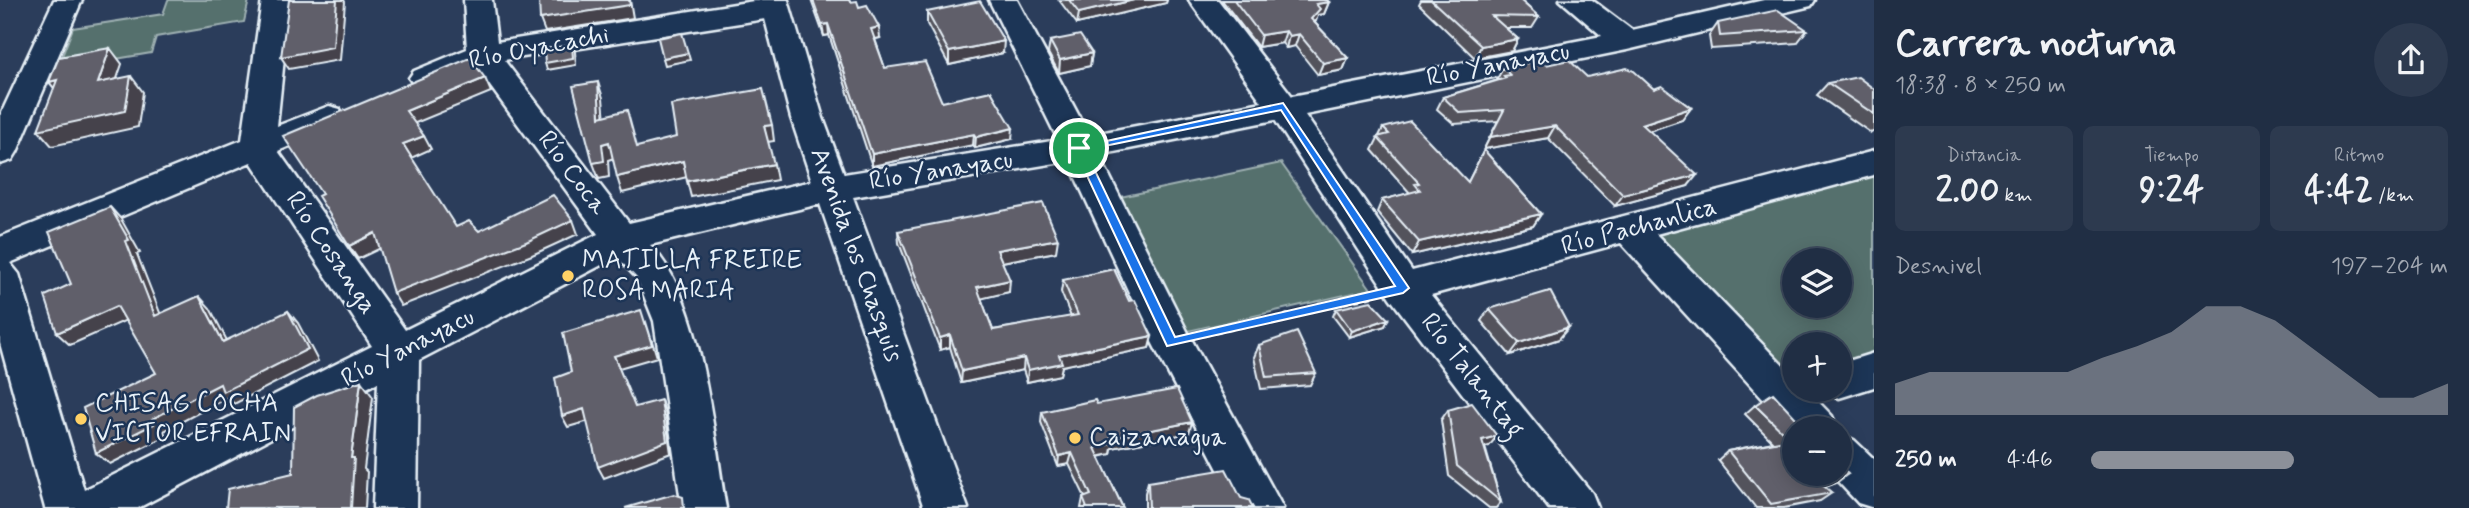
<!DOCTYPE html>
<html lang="es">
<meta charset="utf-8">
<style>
:root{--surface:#202e44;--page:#2d3a4f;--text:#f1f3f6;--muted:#a2a8b2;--line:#3d4a5d;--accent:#8c9099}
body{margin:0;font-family:Mynerve,sans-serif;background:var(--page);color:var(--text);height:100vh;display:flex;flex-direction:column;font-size:26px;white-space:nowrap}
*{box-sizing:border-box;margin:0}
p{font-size:23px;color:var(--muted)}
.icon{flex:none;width:38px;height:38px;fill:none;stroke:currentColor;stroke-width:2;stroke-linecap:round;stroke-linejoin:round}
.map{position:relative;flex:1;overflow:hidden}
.side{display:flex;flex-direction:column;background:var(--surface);width:595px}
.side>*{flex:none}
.fabs{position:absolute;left:1782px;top:248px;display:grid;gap:14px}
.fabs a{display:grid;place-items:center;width:70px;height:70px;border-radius:50%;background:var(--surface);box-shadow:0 4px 18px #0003,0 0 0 2px var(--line);font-size:35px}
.pin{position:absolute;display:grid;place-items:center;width:60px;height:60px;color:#fff;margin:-30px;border:4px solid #fff;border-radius:50%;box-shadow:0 2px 7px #0007}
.round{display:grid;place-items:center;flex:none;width:74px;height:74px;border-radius:37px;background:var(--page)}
.headline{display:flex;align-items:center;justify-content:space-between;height:119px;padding:0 21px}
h1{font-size:38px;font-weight:800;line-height:52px}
.metrics{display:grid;grid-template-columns:repeat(3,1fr);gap:10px;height:119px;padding:7px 21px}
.metrics div{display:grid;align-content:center;border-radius:10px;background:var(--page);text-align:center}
.metrics b{font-size:35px;font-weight:800}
.metrics small{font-size:19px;font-weight:400}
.metrics p{font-size:19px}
.chart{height:196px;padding:14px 21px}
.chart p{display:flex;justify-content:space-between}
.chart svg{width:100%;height:126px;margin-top:7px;fill:var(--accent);opacity:.7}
ul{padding:0 21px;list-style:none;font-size:23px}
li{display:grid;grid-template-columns:112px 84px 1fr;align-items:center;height:52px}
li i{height:18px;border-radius:9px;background:var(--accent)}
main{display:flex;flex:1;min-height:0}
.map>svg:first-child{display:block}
.green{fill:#55706d;stroke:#9eb0b2;stroke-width:2;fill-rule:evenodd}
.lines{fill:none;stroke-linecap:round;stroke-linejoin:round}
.minor-casing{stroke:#e8f1f8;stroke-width:5}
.path{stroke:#e8f1f8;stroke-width:4.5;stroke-dasharray:6 6;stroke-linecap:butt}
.minor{fill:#1d3557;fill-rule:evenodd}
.wall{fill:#53525c;stroke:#e8f1f8;stroke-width:2}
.shaded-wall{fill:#44424b;stroke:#e8f1f8;stroke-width:2}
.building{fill:#615f6b;stroke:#e8f1f8;stroke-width:2}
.route{fill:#1a73e8;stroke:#fff;stroke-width:2;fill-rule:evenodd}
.poi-dot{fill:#ffd166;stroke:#1d3557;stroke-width:2.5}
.labels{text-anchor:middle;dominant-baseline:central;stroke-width:5;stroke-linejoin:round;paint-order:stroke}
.street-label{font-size:26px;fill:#e8f1f8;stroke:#1d3557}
.poi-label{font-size:26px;fill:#e8f1f8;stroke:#1d3557;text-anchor:start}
</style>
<main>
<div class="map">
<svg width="1874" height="508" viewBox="0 0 1874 508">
<rect width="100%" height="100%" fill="#2b3d5b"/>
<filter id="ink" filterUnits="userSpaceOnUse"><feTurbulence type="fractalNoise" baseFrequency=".0143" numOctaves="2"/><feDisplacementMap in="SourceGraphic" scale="14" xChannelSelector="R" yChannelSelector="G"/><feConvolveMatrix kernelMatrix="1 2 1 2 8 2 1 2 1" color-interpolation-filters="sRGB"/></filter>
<g filter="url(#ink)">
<path class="green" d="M168,0H249L244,22L156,37L151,53L57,69L73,28L163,14Z
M1281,163L1371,289L1184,332L1111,199Z
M1874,174V356L1839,369V345H1794V385L1641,234ZM1794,261H1839V306H1794Z"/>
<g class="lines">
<defs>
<path id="minor" d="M54,0H82L17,152L12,160L0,164V116Z
M262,0H290L277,126L329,106L340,109L345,117L340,125L278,151L405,330L598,234L477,68L436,85L425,88L414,85L409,78L414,71L467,49L464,0H492L497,42L760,0H788L823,118L844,174L1058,140L989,0H1017L1089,135L1262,102L1189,0H1218L1292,96L1602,36L1560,0H1592L1632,30L1764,0H1815L1811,6L1627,50L1305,115L1412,271L1874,151V175L1656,234L1794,377V390H1807L1832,416L1838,429H1794V433L1621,243L1431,295L1592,493L1598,508H1549L1390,298L1275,120L1099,155L1188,333L1283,508H1238L1152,342L1068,161L853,197L968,508H924L820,204L650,245C703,298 713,433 726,508H682L654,321L637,278L617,257L419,360L417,508H373L378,382L138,508H45L0,343V237L242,140ZM765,19L791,118L812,181L629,223L504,60ZM251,162L372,346L84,490L19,274L10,263Z
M1874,353V387L1839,398L1825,393L1823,390H1839V364Z
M1839,434L1854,440L1874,459V508L1858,503L1831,474H1839Z"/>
</defs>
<use href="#minor" class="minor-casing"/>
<path class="path" d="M1203,335L1372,296"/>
<use href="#minor" class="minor"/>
</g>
<path class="wall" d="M811,0H849L850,2L859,7L880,38L875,39L885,68L942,102L1012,139L975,148L973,145L872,166L829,35L824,36Z
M1059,0H1167L1166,3L1077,24Z
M1222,0H1327L1329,2L1324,14L1318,15L1315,23L1348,58L1343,70L1318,75L1295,46L1286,48L1282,43L1258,47Z
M1421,0H1520L1539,17L1532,28H1505L1518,39L1512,51L1475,58L1419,4Z
M927,12L1003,53L949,65L927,24Z
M1718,23L1807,30L1797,43L1711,49L1709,36Z
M1050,41L1092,53L1090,66L1059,73L1048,53Z
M1546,65L1587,77L1654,89L1691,108L1682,120L1649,131L1688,186L1615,206L1548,138L1484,149L1498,121L1454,124L1437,109L1443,97L1498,80L1497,79L1503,68Z
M1828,83L1874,89V131L1871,133L1817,95Z
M1383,128L1468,182L1484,150L1541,214L1533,226L1412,255L1377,212L1382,200L1410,193L1372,150Z
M898,231L1056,252L1002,262L1009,292L981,298L993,330L1071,317L1061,292L1063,280L1129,301L1152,336L1149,348L1062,366L1060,375L1027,382L1023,370L961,383L950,347L940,350L899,243Z
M1336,309L1388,319L1385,326L1349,337L1333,316Z
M1489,309L1559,339L1510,355L1481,321Z
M1259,345L1316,373L1310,385L1261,389L1254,357Z
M1755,405L1836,483L1825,487L1832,493L1820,501L1784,508H1756L1718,460L1728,451L1773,442L1745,414Z
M1448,410L1497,436L1489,446L1485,447L1501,502L1496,508H1489L1449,476L1441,420Z
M1042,412L1189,433L1112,448L1111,454L1099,457L1123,508H1081L1083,498L1085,497L1069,464L1058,466L1041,422Z
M1148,482L1241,498L1253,508H1145V493Z"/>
<path class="shaded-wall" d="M337,0H344L345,2L340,60L289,69L281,57Z
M629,0H630L633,18L545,32L540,19Z
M1134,0H1167L1166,3L1077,24L1079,13Z
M1329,2L1324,14L1318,15L1316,21L1307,31L1316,4Z
M828,24L829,35L824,36L822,25Z
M879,27L880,38L871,40V29Z
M1286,31L1282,43L1258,47L1261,35Z
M1299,34L1295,46L1286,48L1289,36Z
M1518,39L1512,51L1475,58L1481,46Z
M1004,41L1003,53L949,65V52Z
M572,45L575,52L576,65L547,70L545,63Z
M110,48L122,64L110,99L98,83Z
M688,53L690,60L665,65L663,58Z
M1092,53L1090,66L1059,73L1060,60Z
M1348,58L1343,70L1318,75L1323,63Z
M131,76L143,92L138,127L52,146L38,130Z
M485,78L491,92L413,124L406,111Z
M57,80L62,98L49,82Z
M598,82L603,98L606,133L600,117Z
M1691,108L1682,120L1634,136L1642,124Z
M772,125L774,141L767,142L764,126Z
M1555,126L1548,138L1484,149L1490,137Z
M1013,128L1012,139L975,148L976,137Z
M974,134L973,145L872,166V154Z
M424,136L431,149L411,158L403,144Z
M609,142L614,158L608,160L609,177L599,179L593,163L602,144Z
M683,161L687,177L622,193L617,177Z
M774,164L777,180L691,197L687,181Z
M1697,175L1688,186L1615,206L1623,195Z
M110,207L121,219L140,253L137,254L166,328L155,316Z
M1541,214L1533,226L1412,255L1419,242Z
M573,220L578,234L532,255L401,306L393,293Z
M375,233L383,247L358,259L349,246Z
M1058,239L1056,252L996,263L997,250Z
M1010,280L1009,292L976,300L977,287Z
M199,296L210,308L234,354L223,342Z
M117,306L129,319L70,345L57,333Z
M288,311L298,323L318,361L234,404L228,397L164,431L166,436L110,464L96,453L152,419Z
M1388,319L1385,326L1349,337L1352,331Z
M646,322L657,357L619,368L614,356Z
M1569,327L1559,339L1510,355L1519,343Z
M950,335V347L940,350V338Z
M1152,336L1149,348L1062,366L1060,375L1027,382L1028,370L1059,355Z
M1024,358L1023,370L961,383L962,371Z
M361,381L373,397L364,469L367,472L365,508H351V458Z
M661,400L665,412L671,453L604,478L598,467Z
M584,409L589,421L568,427L562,416Z
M1192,422L1189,433L1112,448L1111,454L1092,458L1095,448L1111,438Z
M1497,436L1489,446L1475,450L1482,440Z
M1072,453L1069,464L1058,466L1059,456Z
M1848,474L1836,483L1809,493L1821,484Z"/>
<path class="building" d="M289,0H337L333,47L281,57Z
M539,0H629L630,5L540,19Z
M813,0H849L850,2L857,1L859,7L867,5L879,27L871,29L885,68L925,62L942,102L991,91L1013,128L976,137L974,134L872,154L828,24L822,25Z
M1069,0H1134L1079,13Z
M1234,0H1327L1329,2L1316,4L1320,9L1311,19L1348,58L1323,63L1299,34L1289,36L1286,31L1261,35Z
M1431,0H1520L1539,17L1492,16L1518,39L1481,46Z
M980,1L1004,41L949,52L927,12Z
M1778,10L1807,30L1720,36L1718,23Z
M682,33L688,53L663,58L658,38Z
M1080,35L1092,53L1060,60L1050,41Z
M572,45L573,58L545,63L544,49Z
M110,48L98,83L131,76L125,111L38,130L57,80L49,82L59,57Z
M470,58L485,78L406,111L424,136L403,144L456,227L469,221L479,231L553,195L573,220L526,242L393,293L375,233L349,246L318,196L322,194L283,136Z
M1541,60L1546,65L1569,60L1587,77L1627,68L1634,71L1654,89L1662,86L1691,108L1642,124L1697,175L1623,195L1555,126L1490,137L1504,110L1460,113L1443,97L1506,78L1504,76L1510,75L1503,68Z
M1858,77L1874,89V114L1828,83Z
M598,82L600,117L627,110L637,147L676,137L671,105L763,89L772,125L764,126L774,164L687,181L683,161L617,177L609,142L602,144L604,161L593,163L573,86Z
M1410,121L1468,182L1484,150L1541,214L1419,242L1382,200L1420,190L1415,184L1419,183L1377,137L1389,134L1383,128Z
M1043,203L1058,239L997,250L1010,280L977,287L993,330L1078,315L1063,280L1114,269L1129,301L1135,300L1152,336L1059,355L1062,363L1028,370L1024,358L962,371L950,335L940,338L898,231Z
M110,207L129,240L126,241L155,316L199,296L223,342L288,311L308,349L223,392L220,384L152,419L154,424L96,453L83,408L156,373L117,306L57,333L45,296L71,284L49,232Z
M1550,291L1569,327L1519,343L1489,309Z
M1371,301L1388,319L1352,331L1336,309Z
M641,310L652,345L614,356L635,407L661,400L667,441L598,467L584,409L562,416L555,378L571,372L563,333Z
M1297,332L1316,373L1266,377L1259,345Z
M361,381L351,458H354L351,508H226L228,489L293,473L294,407L317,395Z
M1177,389L1192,422L1111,438L1113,443L1095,448L1123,508H1087L1083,498L1091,495L1072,453L1059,456L1042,412L1095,400L1097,404Z
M1773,393L1806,429H1794V474H1839V465L1848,474L1821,484L1832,493L1771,504L1728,451L1790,439L1755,405Z
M1472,403L1497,436L1482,440L1501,502L1457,466L1448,410Z
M1226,469L1241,498L1249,500L1253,508H1149L1148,482Z
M674,494L683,497L684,508H625Z"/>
</g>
<path class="route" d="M1283,103L1409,288L1403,293L1167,346L1074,148ZM1281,110L1395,286L1175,337L1085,150Z"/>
<g class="poi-dot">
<circle cx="568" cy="276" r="7"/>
<circle cx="81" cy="419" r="7"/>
<circle cx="1075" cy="438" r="7"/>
</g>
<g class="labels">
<g class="street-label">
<text transform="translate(539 48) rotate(-11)">Río Oyacachi</text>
<text transform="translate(1498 65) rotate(-11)">Río Yanayacu</text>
<text transform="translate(941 171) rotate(-9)">Río Yanayacu</text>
<text transform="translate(572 173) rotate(53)">Río Coca</text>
<text transform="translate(1639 227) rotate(-15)">Río Pachanlica</text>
<text transform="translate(331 253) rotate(56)">Río Cosanga</text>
<text transform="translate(856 255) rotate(70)">Avenida los Chasquis</text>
<text transform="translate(408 348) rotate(-27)">Río Yanayacu</text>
<text transform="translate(1472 376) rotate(52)">Río Talantag</text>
</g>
<g class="poi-label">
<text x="582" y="261">MATILLA FREIRE<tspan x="582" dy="30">ROSA MARIA</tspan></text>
<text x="95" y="404">CHISAG COCHA<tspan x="95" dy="30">VICTOR EFRAIN</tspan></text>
<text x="1089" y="438">Caizanagua</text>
</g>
</g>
</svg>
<div class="fabs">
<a><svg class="icon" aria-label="layers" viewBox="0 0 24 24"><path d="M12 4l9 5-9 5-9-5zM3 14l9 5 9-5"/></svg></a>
<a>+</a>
<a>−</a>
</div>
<div class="pin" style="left:1079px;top:148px;background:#1e9e55"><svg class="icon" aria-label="arrive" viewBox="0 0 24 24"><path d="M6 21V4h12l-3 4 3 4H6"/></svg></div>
</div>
<section class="side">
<div class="headline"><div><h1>Carrera nocturna</h1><p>18:38 · 8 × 250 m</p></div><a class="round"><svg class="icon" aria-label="share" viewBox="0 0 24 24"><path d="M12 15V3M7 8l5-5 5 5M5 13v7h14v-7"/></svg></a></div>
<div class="metrics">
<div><p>Distancia</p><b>2.00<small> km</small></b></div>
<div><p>Tiempo</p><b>9:24</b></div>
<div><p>Ritmo</p><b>4:42<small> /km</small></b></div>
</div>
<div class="chart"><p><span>Desnivel</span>197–204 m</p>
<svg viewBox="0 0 160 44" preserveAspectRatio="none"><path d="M0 44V33L10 29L20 29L30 29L40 29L50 29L60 24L70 20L80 15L90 6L100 6L110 11L120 20L130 29L140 38L150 38L160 33V44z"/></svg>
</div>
<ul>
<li><b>250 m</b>4:46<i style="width:57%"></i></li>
</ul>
</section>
</main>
